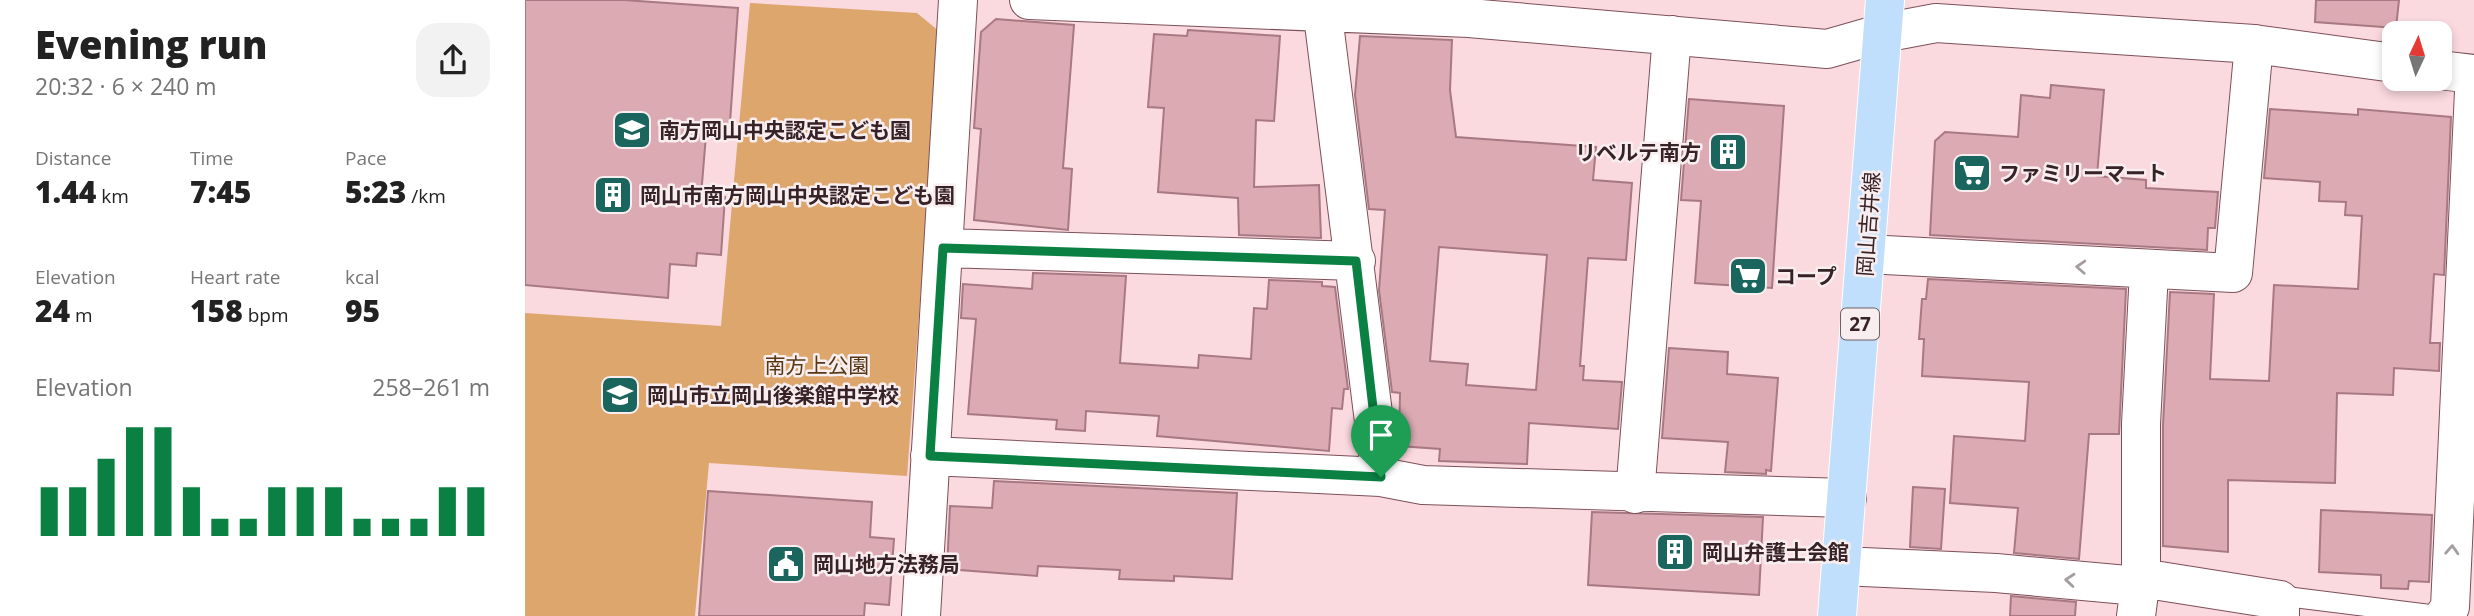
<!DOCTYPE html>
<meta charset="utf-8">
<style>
:root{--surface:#fff;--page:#f2f2f2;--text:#222;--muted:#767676;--accent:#0b8043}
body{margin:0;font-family:"Open Sans","Noto Sans JP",sans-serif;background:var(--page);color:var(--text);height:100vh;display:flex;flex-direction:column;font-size:26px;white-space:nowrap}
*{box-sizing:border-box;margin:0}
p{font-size:23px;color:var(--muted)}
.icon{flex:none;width:38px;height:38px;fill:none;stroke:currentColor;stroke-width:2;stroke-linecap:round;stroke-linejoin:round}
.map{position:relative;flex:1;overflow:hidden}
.side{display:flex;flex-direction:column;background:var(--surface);width:525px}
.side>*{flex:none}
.needle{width:46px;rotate:4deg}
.fabs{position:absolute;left:1857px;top:21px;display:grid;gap:14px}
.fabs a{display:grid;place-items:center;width:70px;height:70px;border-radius:14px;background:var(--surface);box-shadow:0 4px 10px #0003;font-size:35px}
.pin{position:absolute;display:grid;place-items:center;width:60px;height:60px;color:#fff;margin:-72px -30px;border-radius:50% 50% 50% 0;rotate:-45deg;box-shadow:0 0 7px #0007}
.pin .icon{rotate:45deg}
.round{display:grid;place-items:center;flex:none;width:74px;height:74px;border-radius:21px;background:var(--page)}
.summary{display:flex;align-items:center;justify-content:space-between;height:119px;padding:0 35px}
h1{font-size:38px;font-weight:800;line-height:52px}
.metrics{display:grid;grid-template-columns:repeat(3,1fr);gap:10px;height:119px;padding:7px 35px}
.metrics div{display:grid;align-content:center}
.metrics b{font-size:30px;font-weight:800}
.metrics small{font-size:19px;font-weight:400}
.metrics p{font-size:19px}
.chart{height:196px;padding:14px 35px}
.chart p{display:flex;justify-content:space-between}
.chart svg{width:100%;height:126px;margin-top:7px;stroke:var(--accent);stroke-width:6}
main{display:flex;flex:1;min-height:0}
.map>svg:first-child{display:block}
.green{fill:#dca66d}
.building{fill:#dcaab3;stroke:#a87982;stroke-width:2;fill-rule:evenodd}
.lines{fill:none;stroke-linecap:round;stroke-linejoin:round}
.lane-casing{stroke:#7d5059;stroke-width:21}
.street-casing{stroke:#7d5059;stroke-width:40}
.secondary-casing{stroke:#7d5059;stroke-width:40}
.primary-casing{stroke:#fff;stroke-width:40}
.lane{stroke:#fff;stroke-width:19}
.street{stroke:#fff;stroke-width:38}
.secondary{stroke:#fff;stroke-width:38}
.primary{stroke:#bfdffd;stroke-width:38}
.oneway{stroke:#a59c9e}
.route-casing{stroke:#fff;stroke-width:14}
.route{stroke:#0b8043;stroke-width:9}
.labels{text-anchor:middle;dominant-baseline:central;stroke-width:5;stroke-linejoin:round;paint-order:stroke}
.shield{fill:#f8edef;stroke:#716063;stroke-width:2}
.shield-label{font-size:19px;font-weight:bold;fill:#372327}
.poi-label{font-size:21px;font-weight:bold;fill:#372327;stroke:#f8edef;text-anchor:start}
.street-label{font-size:21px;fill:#372327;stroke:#f8edef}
.park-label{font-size:21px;fill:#573813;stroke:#f8edef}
</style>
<main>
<section class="side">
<div class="summary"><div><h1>Evening run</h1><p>20:32 · 6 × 240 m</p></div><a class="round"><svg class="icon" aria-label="share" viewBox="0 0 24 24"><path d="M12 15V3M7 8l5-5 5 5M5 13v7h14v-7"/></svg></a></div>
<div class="metrics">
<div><p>Distance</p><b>1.44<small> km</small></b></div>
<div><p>Time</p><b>7:45</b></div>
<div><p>Pace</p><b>5:23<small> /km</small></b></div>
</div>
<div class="metrics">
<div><p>Elevation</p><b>24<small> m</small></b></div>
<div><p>Heart rate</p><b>158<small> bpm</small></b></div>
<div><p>kcal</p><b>95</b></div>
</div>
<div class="chart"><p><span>Elevation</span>258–261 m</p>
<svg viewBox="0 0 160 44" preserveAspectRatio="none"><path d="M5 44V27M15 44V27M25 44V17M35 44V6M45 44V6M55 44V27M65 44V38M75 44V38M85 44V27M95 44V27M105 44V27M115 44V38M125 44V38M135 44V38M145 44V27M155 44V27"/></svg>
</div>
</section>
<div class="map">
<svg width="1949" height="616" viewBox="0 0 1949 616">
<rect width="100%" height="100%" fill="#fad9df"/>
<path class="green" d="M225,3L392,13L415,32L382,476L184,463L170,616H0V313L196,326Z"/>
<path class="building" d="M0,0H99L213,8L204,137L181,135L176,196L200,197L196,255L172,253L171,266L145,264L143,298L0,285Z
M1791,0H1874L1871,28L1790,22Z
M471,19L549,25L538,168L547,169L543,230L449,220L456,129L449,128L456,32Z
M663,30L755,36L749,121L731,120L729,187L794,185L796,238L714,235L713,198L633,192L639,108L623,107L629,34L662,36Z
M835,36L927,40L925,90L931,137L1071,147L1068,180L1107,183L1101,260L1063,258L1055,366H1059L1058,380L1097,382L1093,429L1004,423L1002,464L914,461L915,449L874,446L875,393L867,392L854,290L860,210L844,209L830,95ZM914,247L1022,255L1011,390L941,385L943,364L905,361Z
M1526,85L1579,90L1572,176L1621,180V188L1693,192L1690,228H1683L1682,250L1405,235L1410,141L1420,132L1493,137L1496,95L1525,98Z
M1164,99L1259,106L1247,288L1170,283L1176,201L1156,200Z
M1745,109L1833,115V109L1926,117L1919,275L1909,274L1905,343H1915L1914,371L1869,368L1868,395L1812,393L1810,483L1703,480V552L1638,546V425L1645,292L1689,294L1685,379L1744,381L1749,285L1833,289L1837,216L1820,215L1821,202L1794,201L1795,182L1739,178Z
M508,273L601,276L595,363L673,368L674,355L726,359L729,308L742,309L744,280L797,282V286L810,287L823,389H819L817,409L807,408L804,451L632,436L634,416L561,411L560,431L531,429L532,420L443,414L451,319L436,318L438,284L507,289Z
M1403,279L1601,289L1594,434H1564L1554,559L1489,553L1493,508L1425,503L1429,436L1500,441L1504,382L1397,376L1399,339H1394L1397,299H1401Z
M1144,348L1203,352L1202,374L1253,378L1246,471L1241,470V474L1200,472L1203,442L1137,438Z
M469,481L712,493L707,579L649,576V581L594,579L595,570L513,566L512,576L422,569L425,506L467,508Z
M1388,487L1420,489L1416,549L1385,547Z
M183,491L347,502L345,537L369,539L364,605L340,603L339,616H174Z
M1796,510L1907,515L1904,582L1884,581L1883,589L1856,588V575L1794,572Z
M1067,512L1238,517L1234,595L1063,585Z
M1486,596L1551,602L1550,616H1485Z"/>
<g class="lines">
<defs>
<path id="lane" d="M1755,600L1765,597L1917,616"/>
<path id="street" d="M504,0L944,18L1302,49L1358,33
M796,0L856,477
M418,248L831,261
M1341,254L1708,273L1729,44
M405,456L856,477L898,485L1322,498
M1110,494L1147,35
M1316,566L1471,573L1613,586
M1616,578L1755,600V616
M396,616L433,0
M1611,616L1616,578V424L1624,271
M1919,616L1925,607L1949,91"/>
<path id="secondary" d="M1358,33L1411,23L1729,44L1869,63
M1914,70L1949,74"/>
<path id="primary" d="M1312,616L1360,0"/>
</defs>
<use href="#lane" class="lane-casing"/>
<use href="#street" class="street-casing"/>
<use href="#secondary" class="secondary-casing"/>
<use href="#primary" class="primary-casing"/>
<use href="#lane" class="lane"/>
<use href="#street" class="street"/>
<use href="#secondary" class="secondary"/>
<use href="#primary" class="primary"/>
</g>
<defs><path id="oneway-chevron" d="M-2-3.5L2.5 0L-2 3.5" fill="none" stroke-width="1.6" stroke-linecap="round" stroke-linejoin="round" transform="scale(1.75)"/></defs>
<g class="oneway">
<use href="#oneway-chevron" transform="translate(1556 267) rotate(-177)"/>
<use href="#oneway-chevron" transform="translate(1927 550) rotate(-87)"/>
<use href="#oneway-chevron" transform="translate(1545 580) rotate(-175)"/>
</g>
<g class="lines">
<defs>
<path id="route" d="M418,248L831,261L856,477L405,456Z"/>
</defs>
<use href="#route" class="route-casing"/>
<use href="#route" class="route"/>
</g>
<defs>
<symbol id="school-square" viewBox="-11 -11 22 22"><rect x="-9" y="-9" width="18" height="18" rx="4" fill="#1a665f" stroke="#f8edef"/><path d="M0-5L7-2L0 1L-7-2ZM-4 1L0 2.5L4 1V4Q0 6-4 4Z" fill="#fff"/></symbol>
<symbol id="building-square" viewBox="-11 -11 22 22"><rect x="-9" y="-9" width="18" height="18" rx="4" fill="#1a665f" stroke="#f8edef"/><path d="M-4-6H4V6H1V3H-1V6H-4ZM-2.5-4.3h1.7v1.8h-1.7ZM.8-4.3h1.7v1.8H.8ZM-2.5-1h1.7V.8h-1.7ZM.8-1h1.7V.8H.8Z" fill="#fff"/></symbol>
<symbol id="supermarket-square" viewBox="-11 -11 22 22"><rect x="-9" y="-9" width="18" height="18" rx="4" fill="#1a665f" stroke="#f8edef"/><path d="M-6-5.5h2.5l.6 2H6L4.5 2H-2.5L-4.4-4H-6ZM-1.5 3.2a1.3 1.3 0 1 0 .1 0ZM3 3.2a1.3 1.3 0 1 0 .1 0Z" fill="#fff"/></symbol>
<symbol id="civic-square" viewBox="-11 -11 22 22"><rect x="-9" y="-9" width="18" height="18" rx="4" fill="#1a665f" stroke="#f8edef"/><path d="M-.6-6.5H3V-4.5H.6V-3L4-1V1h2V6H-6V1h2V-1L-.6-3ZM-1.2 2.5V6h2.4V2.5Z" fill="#fff"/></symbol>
</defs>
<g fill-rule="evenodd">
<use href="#school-square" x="85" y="108" width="44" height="44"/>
<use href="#building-square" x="1181" y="130" width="44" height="44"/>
<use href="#supermarket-square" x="1425" y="151" width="44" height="44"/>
<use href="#building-square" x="66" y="173" width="44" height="44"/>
<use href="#supermarket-square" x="1201" y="254" width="44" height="44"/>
<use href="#school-square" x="73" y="373" width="44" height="44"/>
<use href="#building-square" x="1128" y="530" width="44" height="44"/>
<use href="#civic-square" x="239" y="542" width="44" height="44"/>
</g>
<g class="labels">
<rect class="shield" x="1316" y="308.5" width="38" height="31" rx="5"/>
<g class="shield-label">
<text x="1335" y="324">27</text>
</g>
<g class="poi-label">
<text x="134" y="130">南方岡山中央認定こども園</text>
<text x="1176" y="152" text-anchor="end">リベルテ南方</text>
<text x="1474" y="173">ファミリーマート</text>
<text x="115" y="195">岡山市南方岡山中央認定こども園</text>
<text x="1250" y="276">コープ</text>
<text x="122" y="395">岡山市立岡山後楽館中学校</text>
<text x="1177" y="552">岡山弁護士会館</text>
<text x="288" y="564">岡山地方法務局</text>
</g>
<g class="street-label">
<text transform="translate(1343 224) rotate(-86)">岡山吉井線</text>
</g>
<g class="park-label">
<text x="292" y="365">南方上公園</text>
</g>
</g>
</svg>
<div class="fabs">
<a><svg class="needle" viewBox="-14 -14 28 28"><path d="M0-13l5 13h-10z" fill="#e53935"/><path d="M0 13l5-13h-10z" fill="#767676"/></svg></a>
</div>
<div class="pin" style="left:856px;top:477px;background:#1e9e55"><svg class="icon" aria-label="arrive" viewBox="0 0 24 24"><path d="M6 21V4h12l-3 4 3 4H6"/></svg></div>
</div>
</main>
